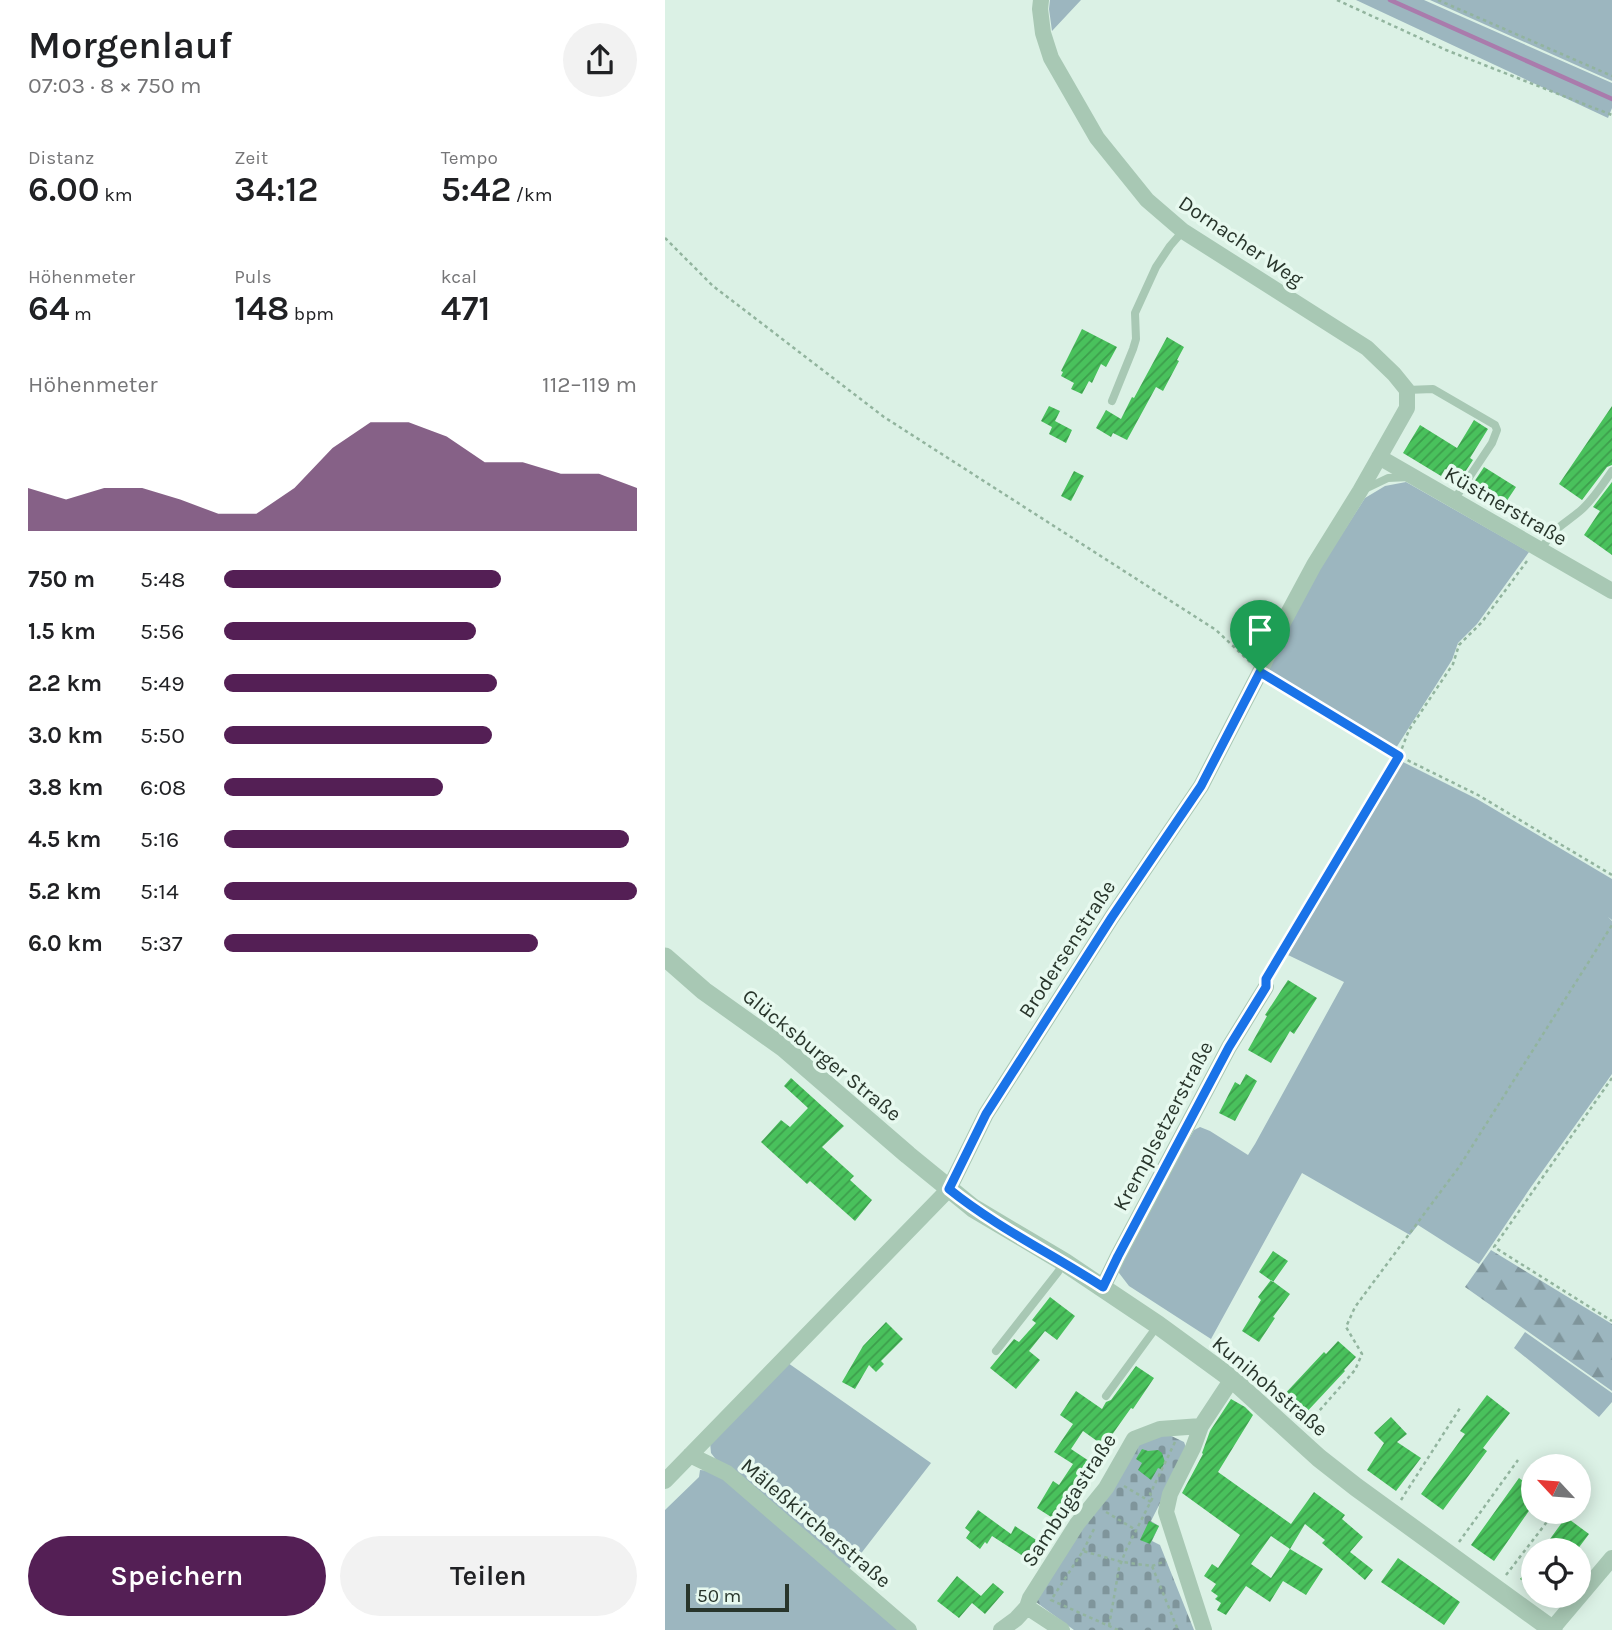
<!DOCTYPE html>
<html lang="de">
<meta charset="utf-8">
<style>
:root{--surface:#fff;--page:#f2f2f2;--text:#202124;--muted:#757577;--accent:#541f55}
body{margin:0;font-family:Karla,sans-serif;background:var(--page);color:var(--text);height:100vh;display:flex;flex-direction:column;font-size:26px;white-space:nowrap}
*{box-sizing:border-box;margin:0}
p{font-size:23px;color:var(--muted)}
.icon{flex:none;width:38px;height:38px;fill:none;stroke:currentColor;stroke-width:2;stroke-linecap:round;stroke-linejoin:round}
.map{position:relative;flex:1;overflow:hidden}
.sheet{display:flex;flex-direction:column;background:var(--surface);width:665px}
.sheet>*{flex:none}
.needle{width:46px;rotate:296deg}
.fabs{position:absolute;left:856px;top:1454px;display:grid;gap:14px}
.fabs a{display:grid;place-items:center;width:70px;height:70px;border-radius:50%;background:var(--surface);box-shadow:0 4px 18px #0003;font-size:35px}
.scale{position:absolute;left:21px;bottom:18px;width:103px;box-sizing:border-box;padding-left:7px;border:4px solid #28352b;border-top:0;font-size:19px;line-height:24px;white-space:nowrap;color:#28352b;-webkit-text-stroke:5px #e7f9ef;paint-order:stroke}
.pin{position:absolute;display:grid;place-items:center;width:60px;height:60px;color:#fff;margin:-72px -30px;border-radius:50% 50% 50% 0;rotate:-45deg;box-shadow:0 0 7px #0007}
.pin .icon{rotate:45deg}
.round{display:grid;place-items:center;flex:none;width:74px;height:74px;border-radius:37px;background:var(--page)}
.summary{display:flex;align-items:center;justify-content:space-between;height:119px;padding:0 28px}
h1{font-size:38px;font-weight:600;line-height:52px}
.figures{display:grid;grid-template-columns:repeat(3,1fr);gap:10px;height:119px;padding:7px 28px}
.figures div{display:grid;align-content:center}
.figures b{font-size:35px;font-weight:600}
.figures small{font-size:19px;font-weight:400}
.figures p{font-size:19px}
.chart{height:196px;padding:14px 28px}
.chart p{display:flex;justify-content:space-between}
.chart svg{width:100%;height:126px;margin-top:7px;fill:var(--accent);opacity:.7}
.action{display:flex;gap:14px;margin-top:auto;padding:14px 28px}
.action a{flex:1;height:80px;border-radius:42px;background:var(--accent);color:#fff;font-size:28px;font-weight:600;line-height:80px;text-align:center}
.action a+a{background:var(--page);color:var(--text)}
ul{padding:0 28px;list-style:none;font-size:23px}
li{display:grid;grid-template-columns:112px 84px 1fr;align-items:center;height:52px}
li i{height:18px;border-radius:9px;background:var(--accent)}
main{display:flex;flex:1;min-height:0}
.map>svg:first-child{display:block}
.green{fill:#9cb6bf}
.forest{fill:url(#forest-firs)}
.cemetery{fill:url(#cemetery-stones)}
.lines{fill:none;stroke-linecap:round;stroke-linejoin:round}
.stream{stroke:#aa7bac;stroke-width:4.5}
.building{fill:url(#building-hatch);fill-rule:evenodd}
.path{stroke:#92b49e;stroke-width:2.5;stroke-dasharray:3.5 3.5;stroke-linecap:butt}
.service{stroke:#a8c8b4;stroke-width:8}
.minor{stroke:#a8c8b4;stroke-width:16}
.tertiary{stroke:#a8c8b4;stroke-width:19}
.route-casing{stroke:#fff;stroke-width:14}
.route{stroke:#1a73e8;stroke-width:9}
.labels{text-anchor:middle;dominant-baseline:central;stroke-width:7;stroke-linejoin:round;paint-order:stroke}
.street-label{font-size:21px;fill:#28352b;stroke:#e7f9ef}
</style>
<main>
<section class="sheet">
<div class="summary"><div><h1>Morgenlauf</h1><p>07:03 · 8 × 750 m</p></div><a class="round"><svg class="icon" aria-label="share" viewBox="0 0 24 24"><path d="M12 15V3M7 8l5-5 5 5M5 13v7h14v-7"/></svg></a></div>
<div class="figures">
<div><p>Distanz</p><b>6.00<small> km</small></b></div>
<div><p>Zeit</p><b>34:12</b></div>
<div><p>Tempo</p><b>5:42<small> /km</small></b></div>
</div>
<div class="figures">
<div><p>Höhenmeter</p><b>64<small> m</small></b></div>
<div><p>Puls</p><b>148<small> bpm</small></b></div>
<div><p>kcal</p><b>471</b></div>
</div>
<div class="chart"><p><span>Höhenmeter</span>112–119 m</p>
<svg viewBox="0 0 160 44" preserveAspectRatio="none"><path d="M0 44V29L10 33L20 29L30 29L40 33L50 38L60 38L70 29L80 15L90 6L100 6L110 11L120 20L130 20L140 24L150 24L160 29V44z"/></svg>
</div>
<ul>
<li><b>750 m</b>5:48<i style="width:67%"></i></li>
<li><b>1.5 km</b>5:56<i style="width:61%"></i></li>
<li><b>2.2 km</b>5:49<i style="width:66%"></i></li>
<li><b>3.0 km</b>5:50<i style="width:65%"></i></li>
<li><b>3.8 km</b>6:08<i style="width:53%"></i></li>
<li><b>4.5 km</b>5:16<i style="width:98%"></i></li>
<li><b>5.2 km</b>5:14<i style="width:100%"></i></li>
<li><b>6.0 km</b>5:37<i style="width:76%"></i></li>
</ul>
<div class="action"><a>Speichern</a><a>Teilen</a></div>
</section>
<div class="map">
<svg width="947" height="1630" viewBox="0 0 947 1630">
<defs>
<pattern id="forest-firs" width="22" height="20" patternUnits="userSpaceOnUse" patternTransform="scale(1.75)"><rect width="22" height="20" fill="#9cb6bf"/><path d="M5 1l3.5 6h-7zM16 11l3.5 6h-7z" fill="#7f959b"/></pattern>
<pattern id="cemetery-stones" width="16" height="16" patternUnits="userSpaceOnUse" patternTransform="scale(1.75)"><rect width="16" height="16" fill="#9cb6bf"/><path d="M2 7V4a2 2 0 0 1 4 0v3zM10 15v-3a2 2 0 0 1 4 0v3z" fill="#7f959b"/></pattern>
<pattern id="building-hatch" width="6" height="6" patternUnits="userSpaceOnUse" patternTransform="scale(1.75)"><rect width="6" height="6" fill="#49c15c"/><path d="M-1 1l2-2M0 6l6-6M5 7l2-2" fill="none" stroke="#3d9e4c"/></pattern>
</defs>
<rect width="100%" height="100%" fill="#dbf1e5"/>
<path class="green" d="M385,0H416L387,31L384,9Z
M691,0H759L947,83V108L943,118Z
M765,0H947V81Z
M741,482L864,552L812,624L793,643L787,660L731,748L603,670L620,632L650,576L700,498L720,486Z
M736,761L812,799L947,879V920L943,917L947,921V1074L866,1187L814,1264L753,1225L745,1235L637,1173L546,1339L464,1286L454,1273V1260L529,1130L535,1127L545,1131L583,1155L590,1144L679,982L623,955Z
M860,1332L947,1393V1402L934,1417L849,1348Z
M123,1363L266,1463L184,1569L53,1462L46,1453L45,1442Z
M35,1470L47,1471L59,1476L234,1630H0V1510L34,1477Z"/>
<path class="forest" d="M826,1250L947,1324V1391L800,1287Z"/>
<path class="cemetery" d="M500,1433L519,1442L522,1450L486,1521L494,1526L487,1541L495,1545L529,1630H409L371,1602L470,1445Z"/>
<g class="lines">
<path class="stream" d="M725,0L947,99"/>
</g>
<path class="building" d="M417,329L452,347L441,367L436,364L427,383L424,381L417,394L406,389L409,383L396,376L398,372L396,371Z
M502,337L519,347L512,360L514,361L498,391L491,387L462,440L448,433L446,437L431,428L441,410L456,419L467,397L469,398Z
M384,406L395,411L390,421L407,430L401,443L384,434L387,427L376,421Z
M947,406V465L942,467L917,500L894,484Z
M809,420L823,429L805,458L808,460L796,478L780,469L776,476L738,453L755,425L792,448Z
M819,467L851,487L839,505L807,485Z
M409,471L419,476L406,501L396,496Z
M947,482V555L919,535L935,511L928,507Z
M623,980L652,998L629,1034L625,1031L606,1063L583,1050L602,1016L600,1015Z
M581,1074L592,1081L570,1121L554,1113L570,1082L575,1085Z
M126,1078L179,1126L157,1147L189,1176L185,1180L207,1200L190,1221L145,1181L142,1184L96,1142L116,1120L125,1127L143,1108L119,1086Z
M608,1251L623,1261L608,1282L594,1272Z
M606,1280L625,1294L608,1317L610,1318L594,1342L577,1331L596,1300L593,1297Z
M385,1297L410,1316L392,1340L380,1331L364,1351L375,1360L351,1389L325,1368L349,1339L354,1342L371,1323L367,1320Z
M221,1322L238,1339L216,1361L219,1364L211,1372L204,1365L190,1389L177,1382L198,1346Z
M673,1341L691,1357L679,1370L680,1371L637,1417L616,1398L659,1352L661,1354Z
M471,1366L489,1378L468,1409L466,1408L439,1446L418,1431L406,1449L430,1465L394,1522L372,1508L388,1481L394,1485L408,1464L389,1452L408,1424L395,1415L411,1391L437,1409L441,1402L446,1400Z
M822,1395L845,1413L818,1448L822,1451L778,1510L756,1494L800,1434L795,1431Z
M566,1399L580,1407L588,1415L553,1472L626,1524L649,1492L680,1515L677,1519L698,1537L685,1552L708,1570L700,1580L657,1543L660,1540L640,1524L625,1549L658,1569L641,1595L618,1581L605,1602L581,1586L561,1615L552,1610L556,1603L550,1599L553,1596L546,1591L551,1584L539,1576L547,1564L553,1568L575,1535L517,1493L538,1454L537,1453L545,1431ZM606,1536L625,1549L606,1578L586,1564Z
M726,1417L742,1434L732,1442L756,1458L731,1491L702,1470L719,1443L709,1433Z
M477,1449L483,1451L493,1450L497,1453L500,1462L496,1469L493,1468L486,1480L473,1470L477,1463L471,1459Z
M868,1467V1505L829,1561L806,1545L854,1478L858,1481Z
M313,1510L346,1534L350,1526L376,1543L364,1560L327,1536L322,1544L320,1542L315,1549L301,1538L305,1532L300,1528Z
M901,1517L924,1534L912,1550H877Z
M484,1521L494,1526L485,1544L475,1540Z
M733,1558L795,1602L779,1625L716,1582Z
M868,1562V1589L855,1579Z
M292,1576L316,1596L328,1583L339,1592L320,1614L307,1603L294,1618L272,1601Z"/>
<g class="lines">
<path class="path" d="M672,0L781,50L947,115
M773,0L947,76
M0,238L48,286L219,417L551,630L585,662
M862,561L817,622L794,645L788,664L744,730L734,756L813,795L947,875
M604,974L734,756L607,679
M947,1078L829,1247L947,1321
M641,1426L690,1370L697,1354L681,1327L690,1307L794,1167L947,925
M459,1486L486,1502
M736,1500L795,1408
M441,1512L471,1530
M794,1542L853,1460
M418,1551L430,1527
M487,1566L501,1561
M841,1575L888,1514
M444,1626L454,1568L461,1550L488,1497L485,1494L510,1442
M453,1630L386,1600L418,1551L457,1562L487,1566L513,1630"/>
<path class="service" d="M742,390L768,389L830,425L832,430L827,443L789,500
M447,401L468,349L471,339L470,313L491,267L505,246L518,231
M698,490L723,478L745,477
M876,550C888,528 897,526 915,511C928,500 937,485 947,471
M331,1351L393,1272L399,1262
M441,1396L493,1325"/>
<path class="minor" d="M714,457L947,591
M438,1287L453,1256L564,1047L601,987
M25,1455L62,1473L244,1630
M0,1481L284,1189L321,1114L447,917L536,786L595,672L613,632L649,565L695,491L742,408V390L729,374L702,348L518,231L482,200L432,138L386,58L378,33L375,9L376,0
M362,1607L365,1598L412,1524L441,1488L469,1439L495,1429L536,1426
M887,1629L947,1558
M336,1630L351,1619L362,1607L397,1630
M539,1630L501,1512L505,1494L528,1448L536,1426L567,1379"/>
<path class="tertiary" d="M0,957L39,991L119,1048L243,1155L308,1208L399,1262L493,1325L567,1379L654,1458L691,1487L888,1630"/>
</g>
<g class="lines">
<defs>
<path id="route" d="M595,672L734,756L601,979V987L564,1047L453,1256L438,1287C387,1254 331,1227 284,1189L321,1114L447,917L536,786Z"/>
</defs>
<use href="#route" class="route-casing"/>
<use href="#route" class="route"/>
</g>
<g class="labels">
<g class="street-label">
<text transform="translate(576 241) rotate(34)">Dornacher Weg</text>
<text transform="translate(841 506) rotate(30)">Küstnerstraße</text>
<text transform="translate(402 949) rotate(-57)">Brodersenstraße</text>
<text transform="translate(157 1055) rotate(39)">Glücksburger Straße</text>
<text transform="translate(498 1126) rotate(-62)">Kremplsetzerstraße</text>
<text transform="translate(605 1386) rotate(40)">Kunihohstraße</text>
<text transform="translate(404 1500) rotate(-57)">Sambugastraße</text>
<text transform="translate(151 1523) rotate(40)">Mäleßkircherstraße</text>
</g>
</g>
</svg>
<div class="fabs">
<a><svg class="needle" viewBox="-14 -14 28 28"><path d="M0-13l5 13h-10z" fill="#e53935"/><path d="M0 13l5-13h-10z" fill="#757577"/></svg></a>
<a><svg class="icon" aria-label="locate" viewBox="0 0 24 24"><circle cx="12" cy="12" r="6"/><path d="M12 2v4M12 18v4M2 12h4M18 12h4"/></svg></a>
</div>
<div class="scale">50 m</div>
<div class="pin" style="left:595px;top:672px;background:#1e9e55"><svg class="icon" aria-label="arrive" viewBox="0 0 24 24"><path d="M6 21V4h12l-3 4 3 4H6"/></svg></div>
</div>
</main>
